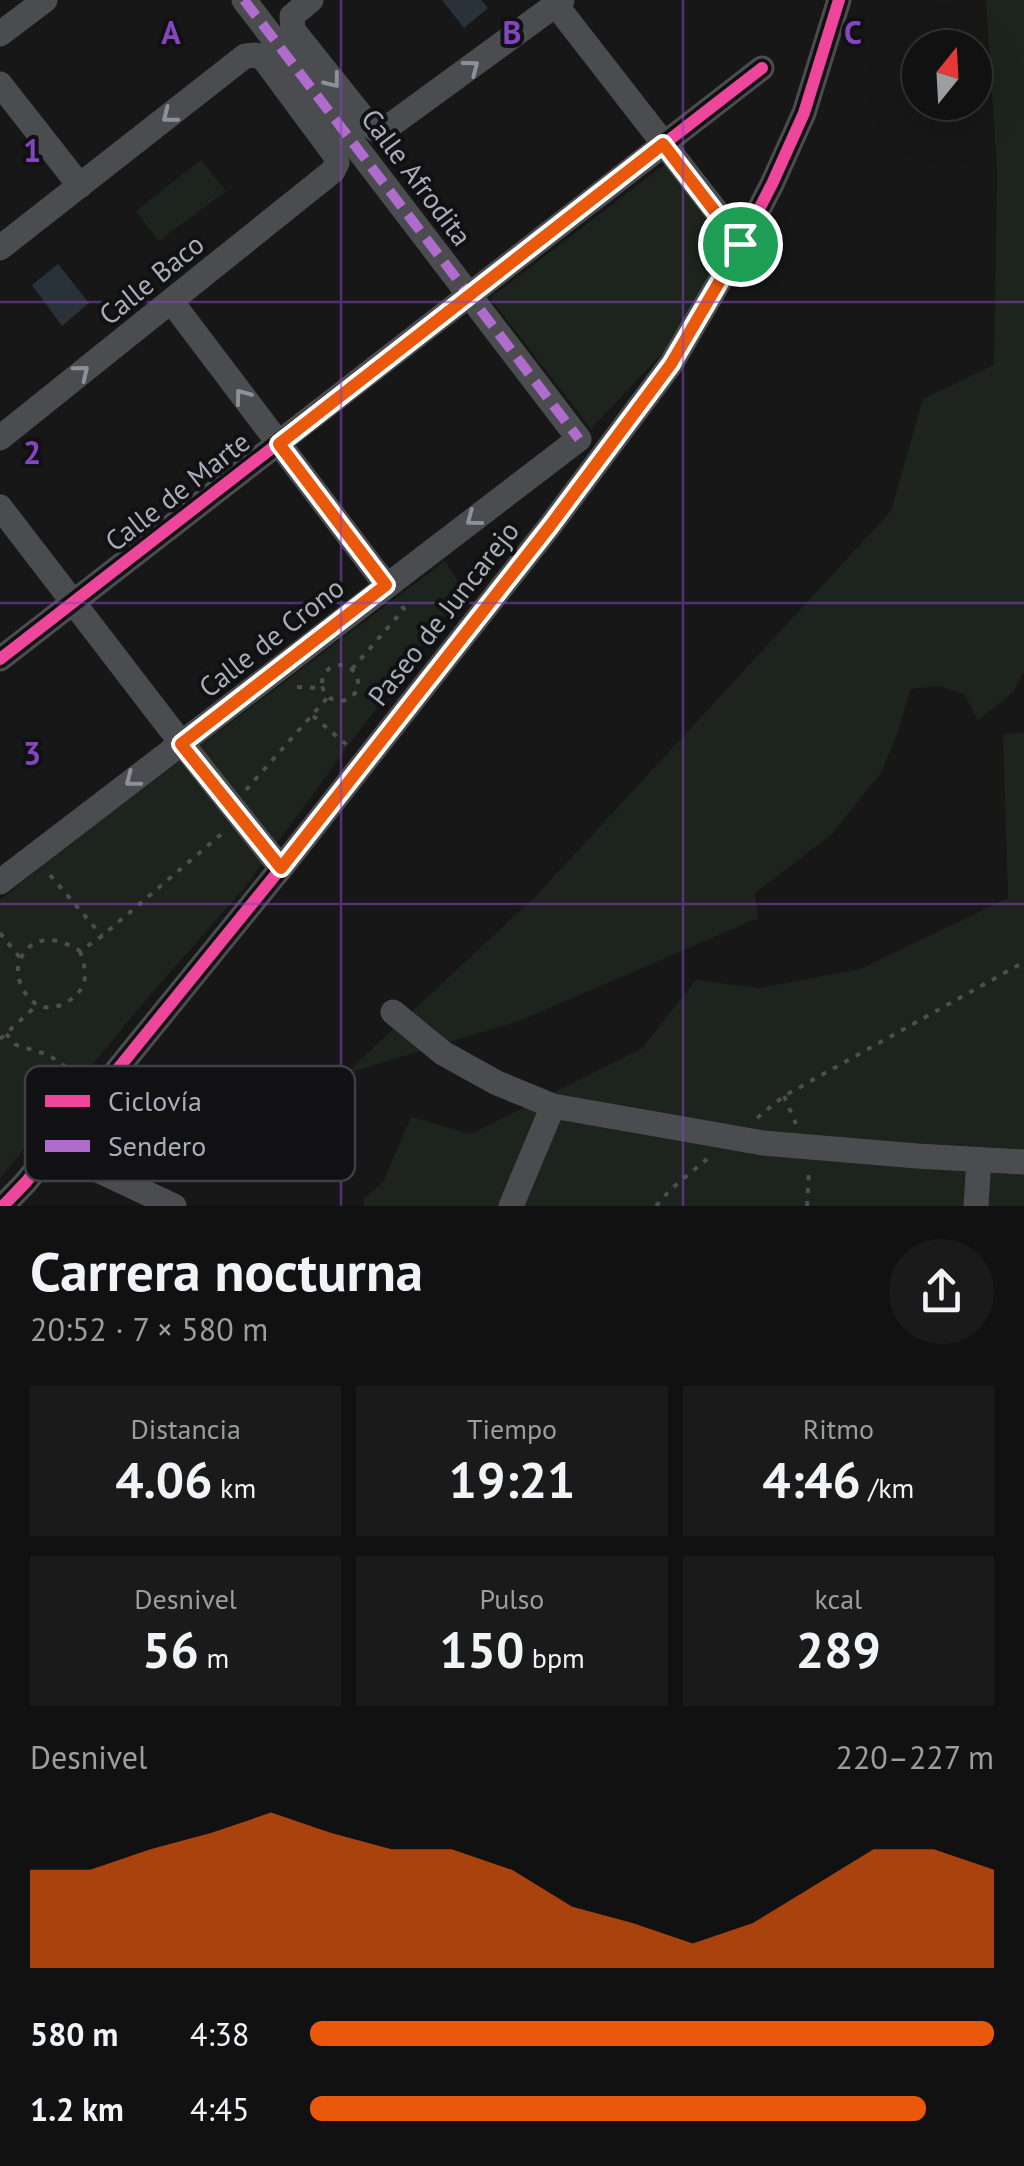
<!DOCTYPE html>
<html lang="es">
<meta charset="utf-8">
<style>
:root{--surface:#111;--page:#1a1a1a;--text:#f1f3f6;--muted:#9c9d9f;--line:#303131;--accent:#ea580c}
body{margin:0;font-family:"PT Sans",sans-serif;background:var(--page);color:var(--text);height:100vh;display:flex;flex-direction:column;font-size:38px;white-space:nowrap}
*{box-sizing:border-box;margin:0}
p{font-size:32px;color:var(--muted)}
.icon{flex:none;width:55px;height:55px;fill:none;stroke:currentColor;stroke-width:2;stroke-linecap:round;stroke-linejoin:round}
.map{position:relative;height:1206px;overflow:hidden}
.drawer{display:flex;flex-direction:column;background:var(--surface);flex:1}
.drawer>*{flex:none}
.needle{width:65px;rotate:18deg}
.tools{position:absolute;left:902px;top:30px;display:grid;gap:20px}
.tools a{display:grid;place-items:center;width:90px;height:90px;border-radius:50%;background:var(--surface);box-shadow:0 10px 40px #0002,0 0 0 2px var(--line);font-size:50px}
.pin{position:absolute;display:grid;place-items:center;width:85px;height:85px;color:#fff;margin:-42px;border:5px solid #fff;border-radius:50%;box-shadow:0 2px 10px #0007}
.round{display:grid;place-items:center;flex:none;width:105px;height:105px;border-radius:52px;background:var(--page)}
.summary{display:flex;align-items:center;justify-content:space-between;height:170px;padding:0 30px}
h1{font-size:55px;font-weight:600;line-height:75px}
.figures{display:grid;grid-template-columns:repeat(3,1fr);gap:15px;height:170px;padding:10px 30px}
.figures div{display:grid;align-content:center;border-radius:0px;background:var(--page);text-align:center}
.figures b{font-size:50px;font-weight:600}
.figures small{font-size:28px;font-weight:400}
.figures p{font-size:28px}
.chart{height:280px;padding:20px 30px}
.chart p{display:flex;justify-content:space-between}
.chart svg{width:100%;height:180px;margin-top:10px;fill:var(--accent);opacity:.7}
ul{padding:0 30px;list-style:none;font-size:32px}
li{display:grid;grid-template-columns:160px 120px 1fr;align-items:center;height:75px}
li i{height:25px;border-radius:12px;background:var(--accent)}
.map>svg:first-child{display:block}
.green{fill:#1d241e}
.water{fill:#2a3239}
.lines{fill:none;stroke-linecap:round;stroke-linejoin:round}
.path{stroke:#4d4e52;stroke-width:4;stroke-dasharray:5 8;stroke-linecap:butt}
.street{stroke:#4b4c50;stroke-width:25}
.quiet{stroke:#b06ccc;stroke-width:10;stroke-dasharray:20 10;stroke-linecap:butt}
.cycleway-casing{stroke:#111113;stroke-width:19}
.cycleway{stroke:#ed469a;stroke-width:12}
.oneway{stroke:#8c9099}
.route-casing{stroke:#fff;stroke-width:20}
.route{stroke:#ea580c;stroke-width:12}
.grid{fill:none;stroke:#8446be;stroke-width:2.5;stroke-opacity:0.55}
.labels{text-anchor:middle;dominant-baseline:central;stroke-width:8;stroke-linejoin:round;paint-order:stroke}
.street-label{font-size:28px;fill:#a8adb8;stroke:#111113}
.key{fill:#111113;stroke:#3e4045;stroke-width:2.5}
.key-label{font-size:28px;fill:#a8adb8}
.grid-label{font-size:32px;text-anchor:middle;font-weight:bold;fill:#8446be;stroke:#111113;stroke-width:8;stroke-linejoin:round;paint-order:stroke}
</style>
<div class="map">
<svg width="1024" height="1206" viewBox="0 0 1024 1206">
<rect width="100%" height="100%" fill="#171717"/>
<path class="green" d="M986,0H1024V672L1013,692L978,721L964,694L940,686L910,689L899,729L882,771L832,834L755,893L758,918L519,1021L345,1074L536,896L891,511L923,399L994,365L997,170Z
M201,160L226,191L159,241L136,211Z
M665,164L726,245L669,346L591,429L490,298Z
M445,561L463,590L245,887L144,1002L0,1178V900L55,855Z
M1024,732V1206H363L364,1199L383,1182L411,1117L471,1134L642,1048L696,980L759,988L860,969L1008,898L1003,735Z"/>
<path class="water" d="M442,0H481L488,8L464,28Z
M58,264L89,303L62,326L32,285Z"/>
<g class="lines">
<path class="path" d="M322 683a18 18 0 1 1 36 0a18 18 0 1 1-36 0Z
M352,669L404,609L400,604
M297,687L322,688
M313,716L347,745
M246,790L328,697
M50,875L102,936
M0,933L21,959
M80,951C83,961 87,972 84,982C80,998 56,1012 40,1006C24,999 13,975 20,960C33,932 59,938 80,951L102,936L225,831
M6,1034L16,1045L49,1055L82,1079
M0,1039L37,1005
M784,1096L796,1124
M757,1118L784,1096L1024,962
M656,1206L671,1189L707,1159
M807,1206L809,1171"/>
<path class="street" d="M311,0L292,16L293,30L368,124L376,130H384L562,0
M556,5L741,243
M0,34L45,0
M0,84L80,186
M0,248L245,56L256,55L264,59L335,155L337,163L333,171L0,438
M171,301L386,585
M0,507L169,727L281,868
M0,659L762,68
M0,882L579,439L244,0
M393,1012L443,1053L497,1083L553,1106L763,1143L917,1156L1024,1162
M53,1149L174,1206
M3,1206L26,1182L281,868L550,526L671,364L738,250L772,184L804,113L839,0
M511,1206L553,1106
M976,1206L979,1160"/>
<path class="quiet" d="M244,0L579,439"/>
<defs>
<path id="cycleway" d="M0,659L762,68
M3,1206L26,1182L281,868L550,526L671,364L738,250L772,184L804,113L839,0"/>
</defs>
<use href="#cycleway" class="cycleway-casing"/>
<use href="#cycleway" class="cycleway"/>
</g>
<defs><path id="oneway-chevron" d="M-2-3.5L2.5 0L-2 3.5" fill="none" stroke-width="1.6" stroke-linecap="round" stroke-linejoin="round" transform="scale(2.5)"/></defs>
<g class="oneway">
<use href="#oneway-chevron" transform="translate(472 67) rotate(-37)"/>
<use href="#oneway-chevron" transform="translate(333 81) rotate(52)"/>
<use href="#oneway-chevron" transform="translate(169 116) rotate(142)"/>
<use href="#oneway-chevron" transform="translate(82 372) rotate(-39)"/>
<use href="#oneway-chevron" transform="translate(242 396) rotate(-127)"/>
<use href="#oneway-chevron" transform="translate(473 519) rotate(143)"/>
<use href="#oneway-chevron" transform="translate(132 780) rotate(142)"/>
</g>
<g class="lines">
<defs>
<path id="route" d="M663,144L740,244L738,250L671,364L550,526L281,868L181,744L386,585L279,444Z"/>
</defs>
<use href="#route" class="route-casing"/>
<use href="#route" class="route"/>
</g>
<path class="grid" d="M341,0V1206M683,0V1206M0,302H1024M0,603H1024M0,904H1024"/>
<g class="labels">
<g class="street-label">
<text transform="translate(417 177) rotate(53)">Calle Afrodita</text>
<text transform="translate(151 279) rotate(-39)">Calle Baco</text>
<text transform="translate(177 491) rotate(-38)">Calle de Marte</text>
<text transform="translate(443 613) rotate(-52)">Paseo de Juncarejo</text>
<text transform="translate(271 637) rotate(-38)">Calle de Crono</text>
</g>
</g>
<rect x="25" y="1066" width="330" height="115" rx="15" class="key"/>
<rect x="45" y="1095" width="45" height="12" fill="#ed469a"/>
<rect x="45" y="1140" width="45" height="12" fill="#b06ccc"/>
<g class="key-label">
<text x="108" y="1111">Ciclovía</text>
<text x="108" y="1156">Sendero</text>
</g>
<g class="grid-label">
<text x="171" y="44">A</text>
<text x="512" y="44">B</text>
<text x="853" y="44">C</text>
<text x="32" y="162">1</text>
<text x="32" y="464">2</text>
<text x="32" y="765">3</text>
</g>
</svg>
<div class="tools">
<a><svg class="needle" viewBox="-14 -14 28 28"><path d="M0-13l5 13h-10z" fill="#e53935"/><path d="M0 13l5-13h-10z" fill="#9c9d9f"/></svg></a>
</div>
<div class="pin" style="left:740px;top:244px;background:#1e9e55"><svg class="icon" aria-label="arrive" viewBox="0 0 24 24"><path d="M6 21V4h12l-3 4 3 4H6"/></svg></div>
</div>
<section class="drawer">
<div class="summary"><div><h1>Carrera nocturna</h1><p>20:52 · 7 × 580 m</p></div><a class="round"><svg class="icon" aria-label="share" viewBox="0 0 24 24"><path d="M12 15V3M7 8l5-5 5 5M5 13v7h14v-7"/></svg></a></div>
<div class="figures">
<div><p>Distancia</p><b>4.06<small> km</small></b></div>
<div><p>Tiempo</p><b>19:21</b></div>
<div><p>Ritmo</p><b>4:46<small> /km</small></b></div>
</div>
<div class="figures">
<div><p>Desnivel</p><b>56<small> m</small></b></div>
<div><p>Pulso</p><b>150<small> bpm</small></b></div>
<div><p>kcal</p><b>289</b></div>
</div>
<div class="chart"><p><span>Desnivel</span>220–227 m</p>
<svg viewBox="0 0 160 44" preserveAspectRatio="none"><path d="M0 44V20L10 20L20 15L30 11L40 6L50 11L60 15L70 15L80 20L90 29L100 33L110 38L120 33L130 24L140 15L150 15L160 20V44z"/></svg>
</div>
<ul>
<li><b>580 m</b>4:38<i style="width:100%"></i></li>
<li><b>1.2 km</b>4:45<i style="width:90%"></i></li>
</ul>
</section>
